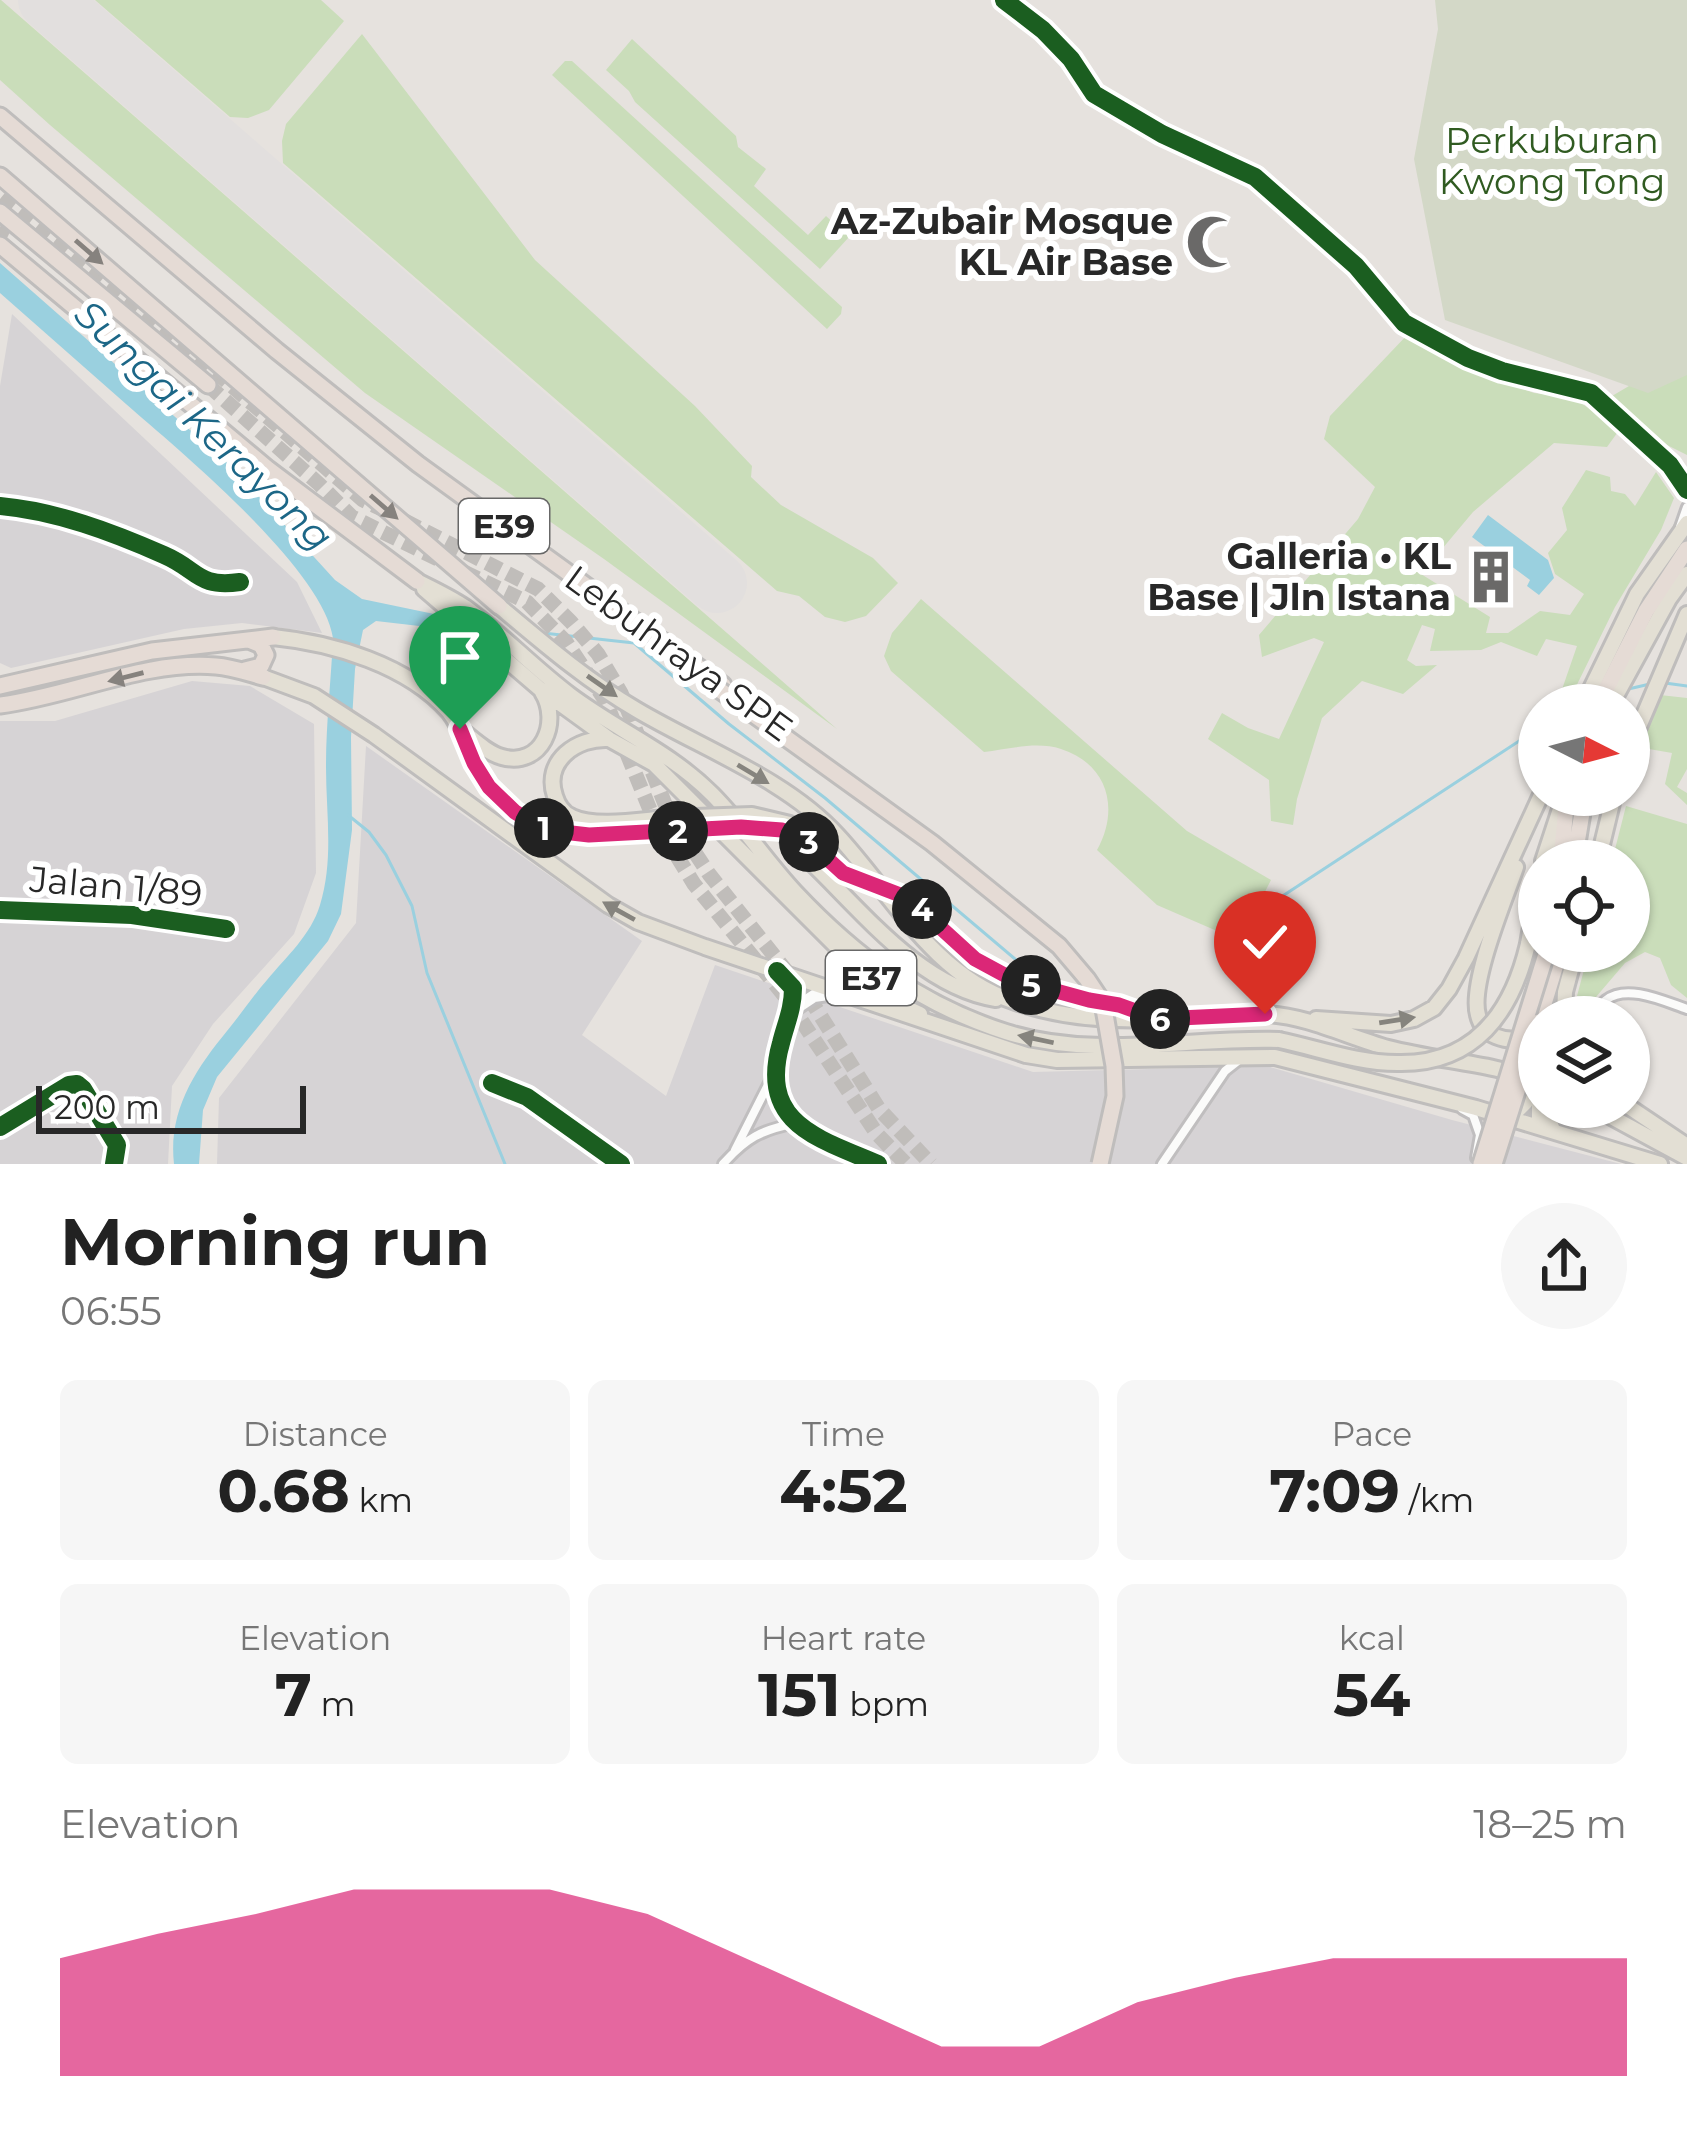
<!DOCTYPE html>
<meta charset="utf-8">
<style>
:root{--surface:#fff;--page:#f6f6f6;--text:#222;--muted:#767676;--accent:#db2777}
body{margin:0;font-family:Montserrat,sans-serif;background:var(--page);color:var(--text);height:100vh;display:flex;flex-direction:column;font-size:45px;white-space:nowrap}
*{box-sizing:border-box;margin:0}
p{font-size:39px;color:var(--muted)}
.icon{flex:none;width:66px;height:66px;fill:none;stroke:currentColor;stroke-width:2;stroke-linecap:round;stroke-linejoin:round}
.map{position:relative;height:1164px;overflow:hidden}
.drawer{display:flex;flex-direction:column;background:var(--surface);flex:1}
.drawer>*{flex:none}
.needle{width:78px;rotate:96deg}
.tools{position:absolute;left:1518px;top:684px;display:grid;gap:24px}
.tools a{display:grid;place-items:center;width:132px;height:132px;border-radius:50%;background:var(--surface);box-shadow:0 3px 9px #0004;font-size:60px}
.scale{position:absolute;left:36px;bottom:30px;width:270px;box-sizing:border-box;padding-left:12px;border:6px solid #282828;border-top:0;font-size:33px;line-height:42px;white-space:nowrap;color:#282828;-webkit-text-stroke:9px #fff;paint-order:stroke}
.pin{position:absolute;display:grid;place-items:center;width:102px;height:102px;color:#fff;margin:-123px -51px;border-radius:50% 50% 50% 0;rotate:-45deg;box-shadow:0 0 12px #0007}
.pin .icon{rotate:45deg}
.km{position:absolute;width:60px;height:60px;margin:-30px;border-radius:50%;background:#222;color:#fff;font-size:33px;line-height:60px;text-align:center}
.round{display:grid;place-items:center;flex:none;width:126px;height:126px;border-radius:63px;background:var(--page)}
.summary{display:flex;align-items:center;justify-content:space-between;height:204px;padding:0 60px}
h1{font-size:66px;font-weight:700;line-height:90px}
.metrics{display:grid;grid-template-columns:repeat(3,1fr);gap:18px;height:204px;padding:12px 60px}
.metrics div{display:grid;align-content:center;border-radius:18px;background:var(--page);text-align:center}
.metrics b{font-size:60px;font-weight:700}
.metrics small{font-size:33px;font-weight:400}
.metrics p{font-size:33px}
.chart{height:336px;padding:24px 60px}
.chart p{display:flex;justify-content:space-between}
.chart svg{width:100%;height:216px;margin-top:12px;fill:var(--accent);opacity:.7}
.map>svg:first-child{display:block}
.industrial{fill:#d6d3d5}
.green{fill:#caddba}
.cemetery{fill:#d3d8c7}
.water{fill:#9ad0df}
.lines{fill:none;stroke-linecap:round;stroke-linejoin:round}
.stream{stroke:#9ad0df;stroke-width:3}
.runway{stroke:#e2dfde;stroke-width:60}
.highway-tunnel{stroke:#c0bdba;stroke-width:15;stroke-dasharray:15 8;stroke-linecap:butt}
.street-casing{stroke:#c0bebf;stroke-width:14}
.secondary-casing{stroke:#c0bebf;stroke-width:18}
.primary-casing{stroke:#bfbdbc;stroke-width:20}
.highway-casing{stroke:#bfbdbc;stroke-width:21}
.street{stroke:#fbfbfa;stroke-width:8}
.secondary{stroke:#fbfbfa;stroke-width:12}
.primary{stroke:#e3dfd4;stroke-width:14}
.highway{stroke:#e5dbd5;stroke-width:15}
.primary-bridge-casing{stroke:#bfbdbc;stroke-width:20;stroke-linecap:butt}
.highway-bridge-casing{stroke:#bfbdbc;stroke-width:21;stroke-linecap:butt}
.primary-bridge{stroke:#e3dfd4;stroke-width:14}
.highway-bridge{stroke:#e5dbd5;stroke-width:15}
.cycleway-casing{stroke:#fff;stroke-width:26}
.cycleway{stroke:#1b5e20;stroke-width:18}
.oneway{fill:#86827e}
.oneway2{fill:#86847e}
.route-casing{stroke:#fff;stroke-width:24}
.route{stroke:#db2777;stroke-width:15}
.labels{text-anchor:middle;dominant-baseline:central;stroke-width:12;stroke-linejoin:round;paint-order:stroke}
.shield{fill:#fff;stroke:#686868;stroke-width:3}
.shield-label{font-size:33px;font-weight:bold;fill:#282828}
.park-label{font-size:36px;fill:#305b21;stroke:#fff}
.poi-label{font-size:36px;font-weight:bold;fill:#282828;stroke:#fff;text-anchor:end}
.street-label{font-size:36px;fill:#282828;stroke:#fff}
.water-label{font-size:39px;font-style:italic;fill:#1c6787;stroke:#fff}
</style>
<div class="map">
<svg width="1687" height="1164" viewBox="0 0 1687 1164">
<rect width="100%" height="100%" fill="#e6e2de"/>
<path class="industrial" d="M12,314L297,582L322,633L242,623L184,629L11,668L0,663V386Z
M192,681L250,686L314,724L316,873L294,934L213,1024L172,1086L168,1164H0V721H55Z
M366,746L642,941L582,1035L666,1096L715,965L1033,1072L1267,1066L1452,1120L1621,1164H217L219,1098L356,923Z"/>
<path class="green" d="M0,0H1L837,729L604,559L365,393L50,125L0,80Z
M95,0H321L344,21L269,110L248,118L230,117Z
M362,34L535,260L695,406L752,466L751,477L781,505L873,558L898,583L866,616L845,622L825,617L799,596L777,591L283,163L282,141L286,124Z
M632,39L736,136L738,147L766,169L754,186L808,235L826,216L849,237L820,269L635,102L629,91L606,70Z
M565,61H572L842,307L841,314L827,329L552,75Z
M1409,333L1460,365L1534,393L1572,397L1620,429L1607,447L1554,443L1473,512L1421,574L1490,617L1486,633H1508L1540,611L1570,615L1584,594L1555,574L1548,553L1567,530L1562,508L1586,470L1610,477L1611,491L1625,494L1635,506L1656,472L1674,498L1661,530L1615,607L1567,705L1559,698L1577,646L1546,639L1537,656L1501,642L1481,650L1430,651L1435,629L1422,625L1407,660L1416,666L1437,665L1403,694L1362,681L1322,718L1297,799L1293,825L1271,821L1269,780L1208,739L1222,713L1248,728L1279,739L1324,642L1314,638L1262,657L1259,635L1358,519L1375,487L1324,439L1330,416Z
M1687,349V455L1649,436L1612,396L1680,356Z
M921,599L1187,831L1271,880L1240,941L1157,905L1097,850C1120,809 1108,764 1061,749C1037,741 1008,749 984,752L891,671L884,656L892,633Z
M1660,695L1687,698V769L1677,787L1687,793V805L1665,784L1672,753L1649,749L1640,780L1632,775Z
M1626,806L1687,824V998L1671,985L1660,958L1645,952L1625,963L1596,997L1588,1001L1577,996L1589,951H1629V861H1612Z"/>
<path class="cemetery" d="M1435,0H1687V375L1648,393L1445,320L1414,159L1438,29Z"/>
<path class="water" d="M0,263L232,467L335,580L362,599L434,614L454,630L376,621L363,630L355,669L351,737L352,830L341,914L328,941L217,1077L203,1110L199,1164H174C168,1111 195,1070 227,1031C241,1014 253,996 267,980C286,957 311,935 320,905C334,859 326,814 326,767C326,724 331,681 333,638C323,569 180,451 126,404C84,367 42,330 0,293Z
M1488,515L1548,560L1554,578L1539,595L1527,586L1530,580L1472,537Z"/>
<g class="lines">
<path class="stream" d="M543,633L634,643L729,724L825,798L1028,970
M1665,683L1687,686
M1624,690L1650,684
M348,815L369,832L386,855L412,906L427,973L505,1164
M1255,940L1262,921L1278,899L1539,728"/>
<path class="runway" d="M48,0L717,583"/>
<path class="highway-tunnel" d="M0,199L201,359L363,500L384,510
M0,227L10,232
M208,385L319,484L352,517L442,561
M405,521L538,589L571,622L598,654L621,693L665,804L684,836L709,874L815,1007L879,1109L931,1164
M464,572L527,602L566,642L605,700L653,817L694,884L787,999L877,1134L906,1164"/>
<defs>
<path id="street" d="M1004,0L1043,30L1071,59L1094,94L1162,134L1255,177L1356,266L1404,323L1468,358L1502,371L1591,393L1670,465L1687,490
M0,506C56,511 112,532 164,555C199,570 197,588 240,582
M1680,527L1687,507
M0,910L132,915L226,929
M1581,1017C1596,1014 1596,1009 1606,1000C1627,983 1666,1002 1687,1009
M492,1083L527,1097L621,1164
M1462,1109L1473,1115L1480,1135L1476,1158
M0,1127L69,1085L77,1084L83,1089L117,1145L114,1164
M735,1150L775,1071
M723,1164C746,1138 761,1130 796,1123
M1162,1164L1225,1071L1239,1060"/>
<path id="secondary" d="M778,971L793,988C793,1009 786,1023 781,1043C758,1124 818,1138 878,1164
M793,1010L814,996L835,993"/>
<path id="primary" d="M417,581C433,589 450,597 465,607C502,634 534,668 570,695C618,731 669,751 712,794C742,824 766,861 795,892C855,956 921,1005 1006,1032C1094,1060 1188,1037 1279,1040
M424,589L540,689L609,739L654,764L847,957L907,1008L920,1014
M499,606C543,643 587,681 637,710C701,748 786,779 837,835C891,893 933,975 1013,1001C1058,1017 1110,1021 1157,1019C1193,1018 1230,1012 1266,1014C1308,1016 1348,1037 1388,1048C1438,1061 1491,1063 1539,1081
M273,637C333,643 408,665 449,712C463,729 466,751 478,770C520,842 585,837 658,832
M263,677L314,696L374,735L608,905L638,922L705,947L1026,1055L1057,1060L1275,1057L1476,1108L1660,1164
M1583,705L1637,594L1687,523
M1611,705L1669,599L1687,574
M460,729C473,739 487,753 502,757C542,768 561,722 542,692
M609,739C577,737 543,761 555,796C558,806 563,813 572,817C595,828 641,820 667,818
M1629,750L1687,614
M788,841C849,893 912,986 996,999
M1543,861L1563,800
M1598,861L1614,795
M1516,867C1505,899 1469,984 1478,1015C1483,1037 1506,1042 1524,1039
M1528,944L1539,881
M1013,979C1057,993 1103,999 1146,1015
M1564,1017L1565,992L1576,951
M1316,1019L1391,1024L1414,1019L1434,1008L1449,989L1466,958L1541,795
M1539,1105V1119L1552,1127
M1502,1107L1518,1110L1526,1102L1528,1090L1523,1084L1515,1081
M1593,1107L1687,1158
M1629,1107L1687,1146"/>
<path id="highway" d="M0,116L277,351L418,464L723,685
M0,176L499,606
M0,212L208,385
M0,245L268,469L417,581
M245,670L261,666L266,655L261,645L249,640
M0,686L152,651L273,637
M0,705C72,696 143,660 216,666C232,667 248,673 263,677
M1598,705L1646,611L1687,549
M1561,861L1567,795
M1574,861L1585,795
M1540,1017L1560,951"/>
</defs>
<use href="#street" class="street-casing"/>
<use href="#secondary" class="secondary-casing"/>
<use href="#primary" class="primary-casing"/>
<use href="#highway" class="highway-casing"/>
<use href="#street" class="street"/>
<use href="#secondary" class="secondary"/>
<use href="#primary" class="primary"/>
<use href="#highway" class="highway"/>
<defs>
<path id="primary-bridge" d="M667,818L752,815L790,824L843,873L908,898L975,959L1013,979
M658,832C701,830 752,819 794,834
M1279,1040C1318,1048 1357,1063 1397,1063C1475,1065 1512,1012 1528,944"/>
<path id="highway-bridge" d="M710,683L932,843L1059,946L1087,979L1103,1003L1114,1066L1115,1096L1100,1164
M1481,1164L1547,951
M1494,1164L1539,1022"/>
</defs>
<use href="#primary-bridge" class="primary-bridge-casing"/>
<use href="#highway-bridge" class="highway-bridge-casing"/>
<use href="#primary-bridge" class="primary-bridge"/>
<use href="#highway-bridge" class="highway-bridge"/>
<defs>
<path id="cycleway" d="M1004,0L1043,30L1071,59L1094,94L1162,134L1255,177L1356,266L1404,323L1468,358L1502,371L1591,393L1670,465L1687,490
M0,506C56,511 112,532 164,555C199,570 197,588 240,582
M0,910L132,915L226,929
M777,971L793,988C793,1009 786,1023 781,1043C758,1124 818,1138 878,1164
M492,1083L527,1097L621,1164
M0,1127L69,1085L77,1084L83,1089L117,1145L114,1164"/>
</defs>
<use href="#cycleway" class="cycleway-casing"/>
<use href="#cycleway" class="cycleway"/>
</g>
<defs><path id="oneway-solid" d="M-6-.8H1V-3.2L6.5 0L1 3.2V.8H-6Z" transform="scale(3)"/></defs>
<g class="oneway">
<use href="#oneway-solid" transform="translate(89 252) rotate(41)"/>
<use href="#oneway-solid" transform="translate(384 507) rotate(41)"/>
<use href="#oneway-solid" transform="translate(126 677) rotate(166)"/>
</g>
<g class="oneway2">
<use href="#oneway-solid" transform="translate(602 686) rotate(35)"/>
<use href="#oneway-solid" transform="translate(753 774) rotate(31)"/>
<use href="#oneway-solid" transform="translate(619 911) rotate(-151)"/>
<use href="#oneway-solid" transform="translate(1397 1020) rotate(-9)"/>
<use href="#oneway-solid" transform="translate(1036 1039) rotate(-168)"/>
</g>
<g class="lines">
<defs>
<path id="route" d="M460,729L474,763L489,787L515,812L536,825L554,831L589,835L741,827L782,830L809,842L843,873L908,898L975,959L1012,979L1089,1000L1119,1005L1158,1019L1265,1014"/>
</defs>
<use href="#route" class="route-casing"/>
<use href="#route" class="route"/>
</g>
<defs>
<symbol id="mosque-bare" viewBox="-9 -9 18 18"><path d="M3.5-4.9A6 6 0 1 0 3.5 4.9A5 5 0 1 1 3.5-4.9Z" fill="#6a6968" stroke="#fff" stroke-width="2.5" paint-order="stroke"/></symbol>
<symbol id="building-bare" viewBox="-9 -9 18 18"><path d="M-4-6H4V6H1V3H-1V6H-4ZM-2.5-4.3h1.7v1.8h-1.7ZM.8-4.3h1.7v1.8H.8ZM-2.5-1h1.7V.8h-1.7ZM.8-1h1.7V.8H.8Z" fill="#6a6968" stroke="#fff" stroke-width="2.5" paint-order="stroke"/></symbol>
</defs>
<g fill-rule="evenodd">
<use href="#mosque-bare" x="1175" y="204" width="76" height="76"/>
<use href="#building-bare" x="1453" y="539" width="76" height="76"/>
</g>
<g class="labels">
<g class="shield">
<rect x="459" y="499" width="90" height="54" rx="9"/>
<rect x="826" y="951" width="90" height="54" rx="9"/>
</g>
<g class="shield-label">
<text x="504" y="526">E39</text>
<text x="871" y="978">E37</text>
</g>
<g class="park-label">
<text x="1552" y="140">Perkuburan<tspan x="1552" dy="41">Kwong Tong</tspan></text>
</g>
<g class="poi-label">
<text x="1173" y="221">Az-Zubair Mosque<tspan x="1173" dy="41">KL Air Base</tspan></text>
<text x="1451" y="556">Galleria • KL<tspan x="1451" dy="41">Base | Jln Istana</tspan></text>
</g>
<g class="street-label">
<text transform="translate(679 653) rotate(36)">Lebuhraya SPE</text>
<text transform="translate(116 886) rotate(5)">Jalan 1/89</text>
</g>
<g class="water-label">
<text transform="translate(204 425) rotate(44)">Sungai Kerayong</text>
</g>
</g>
</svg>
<div class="tools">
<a><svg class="needle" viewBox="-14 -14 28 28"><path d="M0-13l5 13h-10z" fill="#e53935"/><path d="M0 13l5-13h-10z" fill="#767676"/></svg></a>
<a><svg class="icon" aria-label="locate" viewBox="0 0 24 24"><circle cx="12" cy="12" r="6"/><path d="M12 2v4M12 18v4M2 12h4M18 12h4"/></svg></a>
<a><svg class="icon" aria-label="layers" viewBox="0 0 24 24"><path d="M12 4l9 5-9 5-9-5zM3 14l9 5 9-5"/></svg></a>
</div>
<div class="scale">200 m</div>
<div class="pin" style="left:460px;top:729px;background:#1e9e55"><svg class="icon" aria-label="arrive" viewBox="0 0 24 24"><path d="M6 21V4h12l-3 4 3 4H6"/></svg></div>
<div class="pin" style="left:1265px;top:1014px;background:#d93025"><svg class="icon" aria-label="check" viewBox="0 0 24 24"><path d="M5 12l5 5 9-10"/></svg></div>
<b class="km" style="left:544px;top:828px">1</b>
<b class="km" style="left:678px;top:831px">2</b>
<b class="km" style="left:809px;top:842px">3</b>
<b class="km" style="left:922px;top:909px">4</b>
<b class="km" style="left:1031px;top:985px">5</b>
<b class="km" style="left:1160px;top:1019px">6</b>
</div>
<section class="drawer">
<div class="summary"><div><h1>Morning run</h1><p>06:55</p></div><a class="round"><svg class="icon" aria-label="share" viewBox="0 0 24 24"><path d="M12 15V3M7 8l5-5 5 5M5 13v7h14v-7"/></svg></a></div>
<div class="metrics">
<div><p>Distance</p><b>0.68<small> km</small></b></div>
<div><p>Time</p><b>4:52</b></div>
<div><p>Pace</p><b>7:09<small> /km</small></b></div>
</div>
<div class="metrics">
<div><p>Elevation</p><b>7<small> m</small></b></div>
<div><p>Heart rate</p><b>151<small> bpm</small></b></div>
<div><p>kcal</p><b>54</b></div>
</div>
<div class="chart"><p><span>Elevation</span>18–25 m</p>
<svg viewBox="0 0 160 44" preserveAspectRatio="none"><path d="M0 44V20L10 15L20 11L30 6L40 6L50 6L60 11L70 20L80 29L90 38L100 38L110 29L120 24L130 20L140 20L150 20L160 20V44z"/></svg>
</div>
</section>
